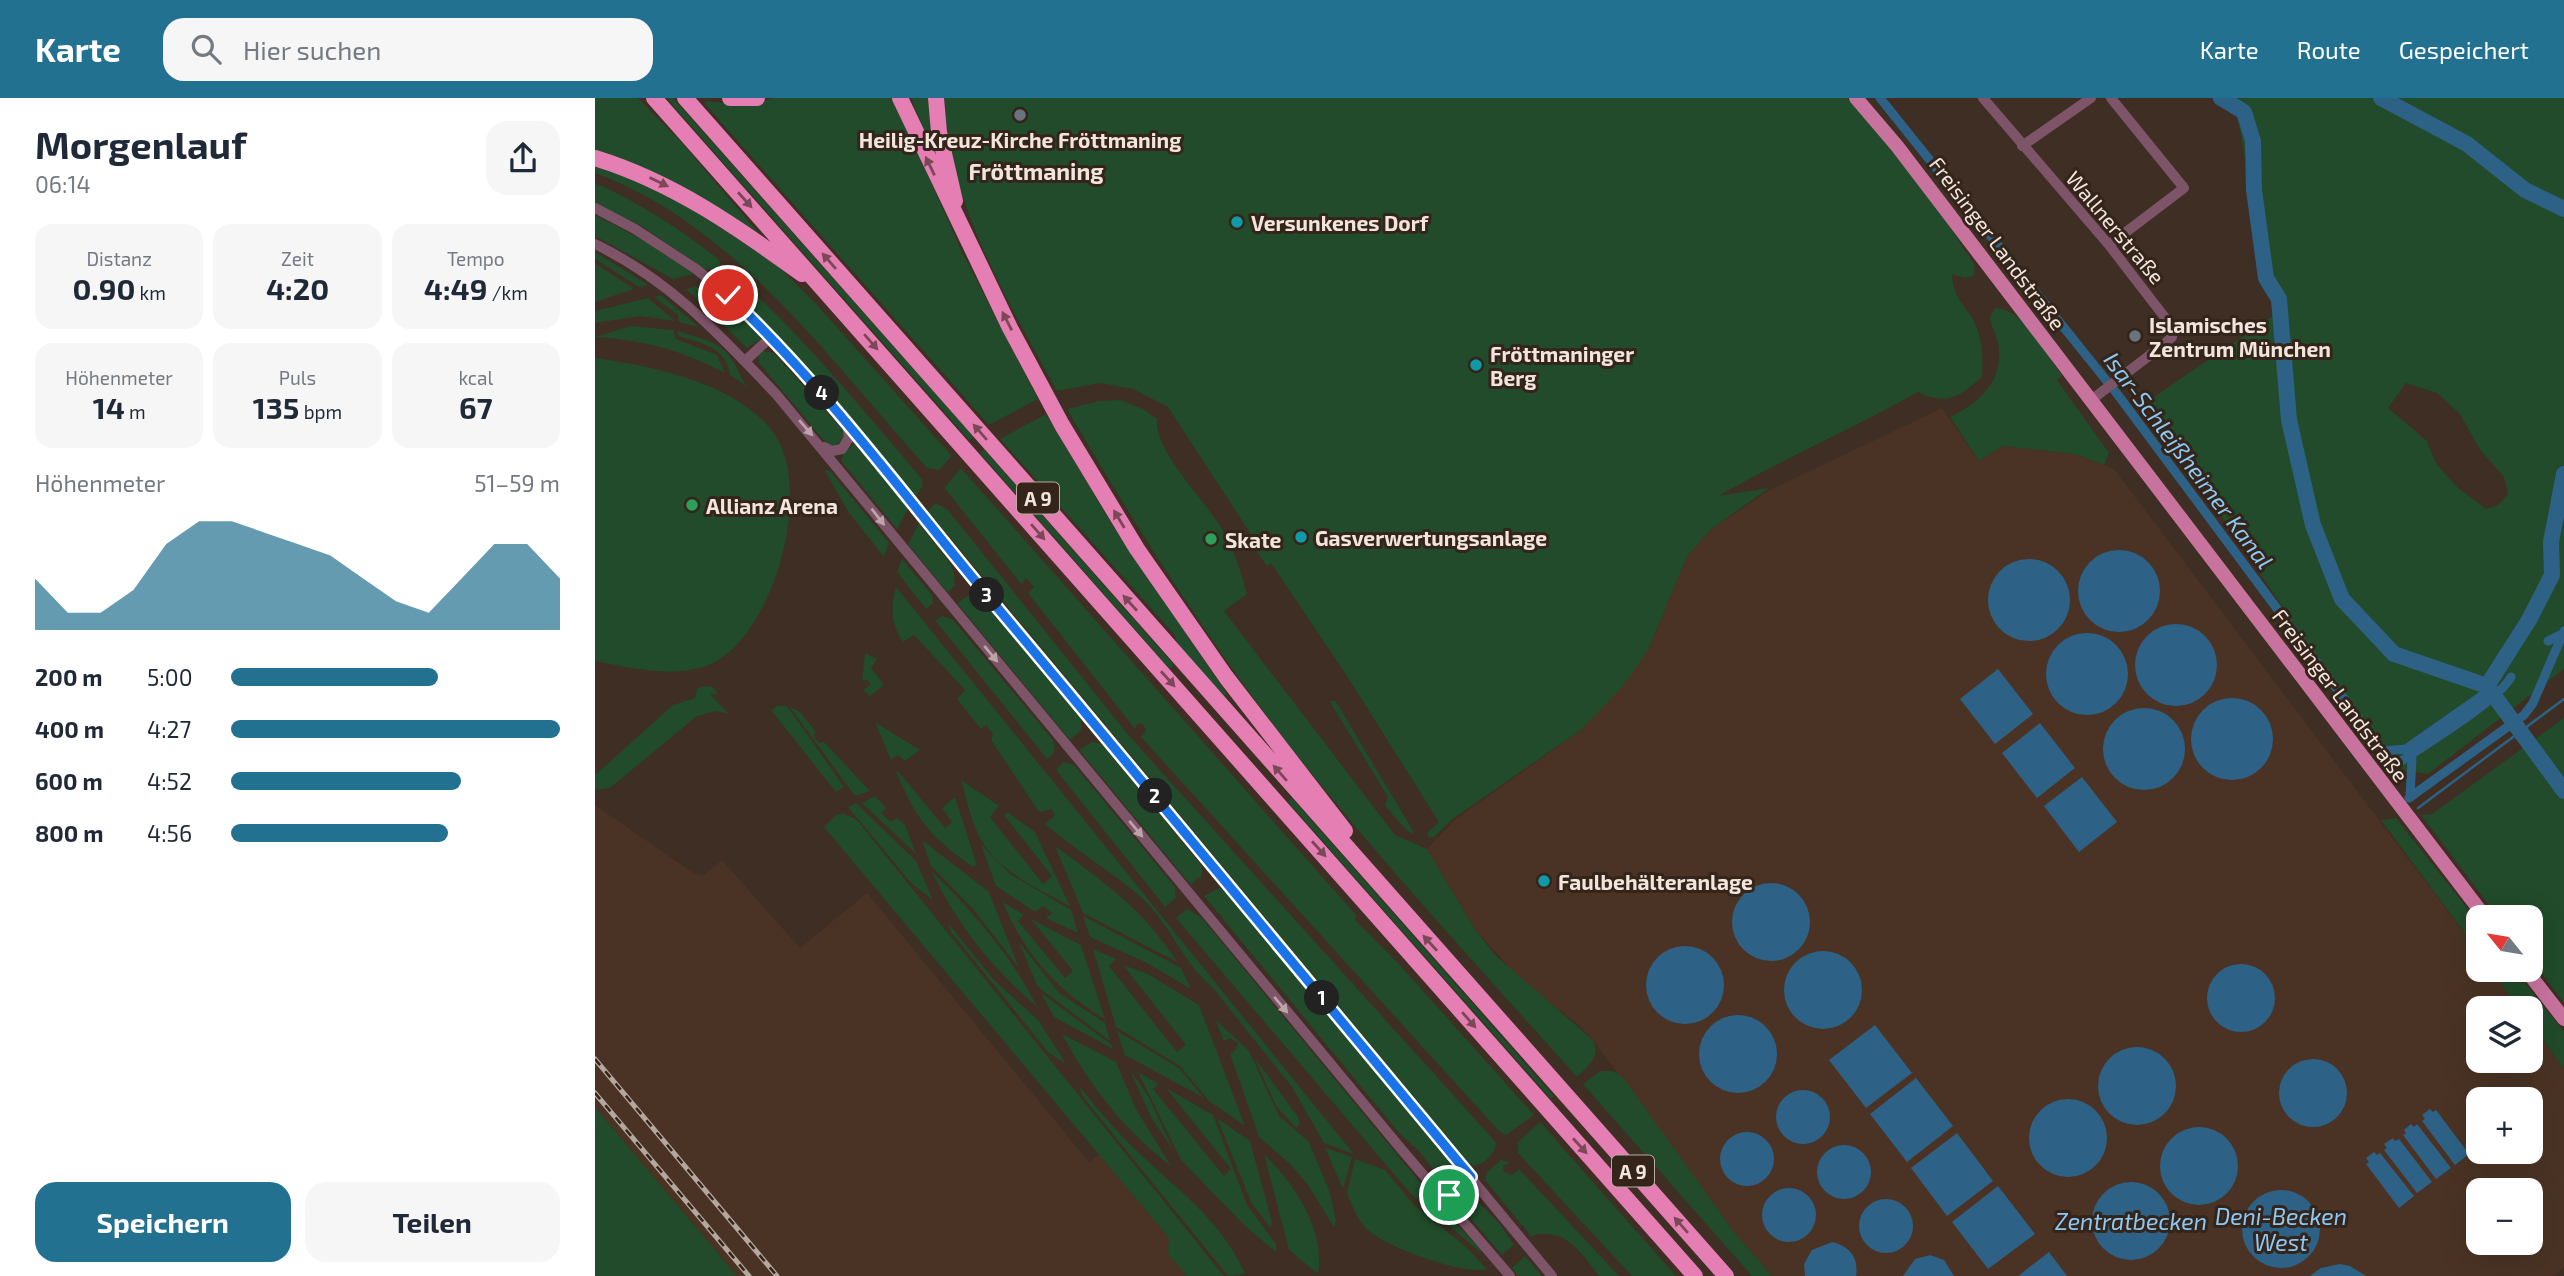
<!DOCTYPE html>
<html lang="de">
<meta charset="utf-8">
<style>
:root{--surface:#fff;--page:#f6f6f7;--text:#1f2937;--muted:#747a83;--accent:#237191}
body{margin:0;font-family:"Exo 2",sans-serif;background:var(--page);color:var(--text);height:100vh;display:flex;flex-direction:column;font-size:26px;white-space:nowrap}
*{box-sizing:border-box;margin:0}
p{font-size:23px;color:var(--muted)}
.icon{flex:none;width:38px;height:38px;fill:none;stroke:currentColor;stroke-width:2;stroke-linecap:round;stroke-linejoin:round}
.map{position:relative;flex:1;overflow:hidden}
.side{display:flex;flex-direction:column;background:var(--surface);width:595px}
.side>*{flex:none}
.needle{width:46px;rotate:300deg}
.controls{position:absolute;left:1871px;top:807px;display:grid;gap:14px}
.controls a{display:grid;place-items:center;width:77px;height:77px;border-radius:14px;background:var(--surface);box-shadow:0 7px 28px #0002;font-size:35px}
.pin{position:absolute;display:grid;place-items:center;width:60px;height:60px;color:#fff;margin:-30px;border:4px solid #fff;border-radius:50%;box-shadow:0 2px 7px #0007}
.km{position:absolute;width:35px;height:35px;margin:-18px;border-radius:50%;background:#222;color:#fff;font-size:19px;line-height:35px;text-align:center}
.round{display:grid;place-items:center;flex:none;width:74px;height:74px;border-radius:21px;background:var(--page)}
.head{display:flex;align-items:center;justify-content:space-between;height:119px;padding:0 35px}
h1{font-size:38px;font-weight:700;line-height:52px}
.stats{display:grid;grid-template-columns:repeat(3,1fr);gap:10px;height:119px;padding:7px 35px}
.stats div{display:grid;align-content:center;border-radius:18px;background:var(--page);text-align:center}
.stats b{font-size:30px;font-weight:700}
.stats small{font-size:19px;font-weight:400}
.stats p{font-size:19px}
.chart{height:196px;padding:14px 35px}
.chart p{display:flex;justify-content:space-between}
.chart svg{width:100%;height:126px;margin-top:7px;fill:var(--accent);opacity:.7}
.cta{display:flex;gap:14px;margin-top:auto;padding:14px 35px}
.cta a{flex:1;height:80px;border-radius:21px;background:var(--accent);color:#fff;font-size:28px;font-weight:700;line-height:80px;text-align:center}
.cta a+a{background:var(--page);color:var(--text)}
ul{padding:0 35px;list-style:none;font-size:23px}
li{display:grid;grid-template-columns:112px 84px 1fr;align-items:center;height:52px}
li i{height:18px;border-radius:9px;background:var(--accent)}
header{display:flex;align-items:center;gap:42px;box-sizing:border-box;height:98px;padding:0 35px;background:var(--accent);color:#fff}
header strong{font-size:33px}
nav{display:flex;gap:38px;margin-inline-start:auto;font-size:24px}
.search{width:490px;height:63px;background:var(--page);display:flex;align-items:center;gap:18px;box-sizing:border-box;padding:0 24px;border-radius:21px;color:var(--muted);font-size:26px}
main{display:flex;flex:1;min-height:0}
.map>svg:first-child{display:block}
.built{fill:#4a3324;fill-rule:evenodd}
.green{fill:#214b2a;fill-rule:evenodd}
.water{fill:#2d6286}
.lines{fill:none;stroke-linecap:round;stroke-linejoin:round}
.stream{stroke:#2d6286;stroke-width:2.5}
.canal{stroke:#2d6286;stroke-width:9}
.river{stroke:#2d6286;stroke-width:16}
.minor{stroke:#7e5469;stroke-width:10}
.major{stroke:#c8739e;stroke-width:14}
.highway{stroke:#e57eb3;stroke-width:16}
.rail-casing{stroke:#b4a79e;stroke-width:5}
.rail{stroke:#342419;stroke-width:2.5;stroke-dasharray:8;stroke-linecap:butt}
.oneway{fill:#7b4857}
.oneway2{fill:#bda4a9}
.route-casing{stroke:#fff;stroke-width:14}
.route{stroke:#1a73e8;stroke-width:9}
.worship-dot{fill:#6b7280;stroke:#342419;stroke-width:2.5}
.culture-dot{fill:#0f9aa8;stroke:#342419;stroke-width:2.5}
.leisure-dot{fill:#2e9e5b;stroke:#342419;stroke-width:2.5}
.labels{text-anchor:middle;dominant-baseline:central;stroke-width:6;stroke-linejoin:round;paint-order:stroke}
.shield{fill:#342419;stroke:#b8aba3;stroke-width:2}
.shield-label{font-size:19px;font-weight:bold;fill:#f1e5de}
.poi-label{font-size:21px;font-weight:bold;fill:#f1e5de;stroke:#342419;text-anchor:start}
.street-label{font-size:21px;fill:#f1e5de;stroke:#342419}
.neighbourhood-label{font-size:23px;font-weight:bold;fill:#f1e5de;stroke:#342419}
.water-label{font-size:23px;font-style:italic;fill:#8dc9f5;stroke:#342419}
</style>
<header>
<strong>Karte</strong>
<div class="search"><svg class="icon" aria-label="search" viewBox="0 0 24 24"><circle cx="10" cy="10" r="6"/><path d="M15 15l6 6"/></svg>Hier suchen</div>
<nav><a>Karte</a><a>Route</a><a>Gespeichert</a></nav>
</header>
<main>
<section class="side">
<div class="head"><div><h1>Morgenlauf</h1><p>06:14</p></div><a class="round"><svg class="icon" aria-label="share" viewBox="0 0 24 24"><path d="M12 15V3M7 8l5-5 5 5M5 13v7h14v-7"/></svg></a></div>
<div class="stats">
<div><p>Distanz</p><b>0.90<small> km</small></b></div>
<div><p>Zeit</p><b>4:20</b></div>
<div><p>Tempo</p><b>4:49<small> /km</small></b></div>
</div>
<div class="stats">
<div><p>Höhenmeter</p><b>14<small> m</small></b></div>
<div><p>Puls</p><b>135<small> bpm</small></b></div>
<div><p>kcal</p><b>67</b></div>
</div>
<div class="chart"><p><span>Höhenmeter</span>51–59 m</p>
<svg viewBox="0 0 160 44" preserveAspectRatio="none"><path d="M0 44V26L10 38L20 38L30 30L40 14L50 6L60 6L70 10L80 14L90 18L100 26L110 34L120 38L130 26L140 14L150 14L160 26V44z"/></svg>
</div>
<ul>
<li><b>200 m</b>5:00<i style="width:63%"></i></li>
<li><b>400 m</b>4:27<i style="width:100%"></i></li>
<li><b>600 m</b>4:52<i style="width:70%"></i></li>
<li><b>800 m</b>4:56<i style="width:66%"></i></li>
</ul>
<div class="cta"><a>Speichern</a><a>Teilen</a></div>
</section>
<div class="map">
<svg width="1969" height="1178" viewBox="0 0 1969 1178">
<rect width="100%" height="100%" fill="#3e2e23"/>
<path class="built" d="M1347,310L1384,363L1408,348L1480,356L1519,371L1883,853V872H1896L1924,910H1883V962H1936V925L1969,971V1169L1958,1178H1177L1139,1134L998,942L983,926L927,884L879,830L832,751L861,721L986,632L1053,552L1092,459L1115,432L1173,393ZM1883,1001H1936V1054H1883ZM1883,1092H1936V1144H1883Z
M0,707L97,774L107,778L127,762L205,850L272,795L494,1064L504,1056L606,1178H142L0,1009Z"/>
<path class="green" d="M0,0H43L89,47L171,144L0,54Z
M71,0H78L379,339L374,342Z
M178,0H299L367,154L443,301L394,327L110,6L112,3L153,8Z
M316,0H338L344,69Z
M349,0H1253C1301,52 1343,108 1380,168L1378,178L1370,180L1357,176C1358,198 1366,202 1377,220C1388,239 1388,258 1387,279C1364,299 1352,308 1323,294C1257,331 1188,361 1123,398L1174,390L1115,432L1092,459L1053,552L1028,588L986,632L856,722L839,739H834L832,735L844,724L752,578L676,465L672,468L661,453L659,441L573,309L538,291L505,285L462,293C412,201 354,107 349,0Z
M1622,0H1969V571L1833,676L1797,671L1550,305L1679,217L1641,11ZM1811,285L1842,295L1864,315L1886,353L1909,379L1913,396L1903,407L1891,411L1862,389L1842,367L1831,342L1793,310Z
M0,64L71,93L180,165L222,207L357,358L344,372L332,370C235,263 141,127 0,75Z
M0,85C45,105 83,130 122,160L125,164L124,169L111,172L45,127L0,106Z
M0,117L48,142L99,176L78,181L0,138Z
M0,154L53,187L44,189L0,161Z
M0,165L39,191L0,204Z
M137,181C164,185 301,350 327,381L328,388L321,398L190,246L124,184Z
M111,186L163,233L166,241L152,250L91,191Z
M66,197L104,229L84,224L83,217L59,199Z
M53,200L80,223L45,218L0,225V213Z
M1400,210C1430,211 1451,256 1467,278L1462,282L1514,355L1509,367L1480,356L1408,348L1384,363L1355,319C1385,304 1410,283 1403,245C1401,236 1396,228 1395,219Z
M36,228L78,232L81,241L122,257L130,275C89,253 46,241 0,239Z
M82,233C103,240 128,243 139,265C144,274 146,281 153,289L135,277C131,249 108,246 84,238Z
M168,253L179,255L247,331L249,340L239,349L231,345L164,265L163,257Z
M0,260C57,268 136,284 175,330C222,384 180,537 116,566C82,581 35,570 0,563Z
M525,302L548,311L562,321C559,353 610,402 627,431C639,452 646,473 652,496L629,513L800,737L832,751L879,830L900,857L998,942C1006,959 994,967 982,979C875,859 764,741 668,613C596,516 533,415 472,311L504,303Z
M451,316L520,431L632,596L629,598L583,548L580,537L405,341Z
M260,346L267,349L314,409L302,431L246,363L249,354Z
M389,351L579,567L575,571L385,355Z
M366,370L761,817L760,822L803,865L939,1017L911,1037L904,1033L546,639L551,632L548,626L543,625L540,631L433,495L439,489L431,480L427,487L351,392L350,389Z
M229,371L236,374L294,445L289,459L254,415Z
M340,405L352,411L535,639L897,1040L901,1045C900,1056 890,1065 880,1068L873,1064L333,413Z
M324,425L354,464L359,474L360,487L353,495L313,446Z
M307,461L337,497L338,505L331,511L302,474Z
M301,489L758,1055V1056L729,1045L697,989L617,889C589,866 576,829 550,803C519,774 482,754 450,726L460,717L457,711L444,714L396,642L398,636L391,627L386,631L362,601L370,592L319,537L308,544C296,527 295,509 301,489Z
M376,496L388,503L486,621V632L475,642L362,505Z
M348,518L358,522L458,642C461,651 460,656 452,661L340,522Z
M270,555L282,561L276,570L289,587L275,598L268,592L276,586L272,582L267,583Z
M108,588L118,589L123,596H115L134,616L121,613L102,618L15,690L0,692V677L78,607L100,600L102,591Z
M740,602L820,736L812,733L790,708L793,699L735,604Z
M182,608H192L249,689L241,694L176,612Z
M194,608L205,614L221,634L218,637L224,645L229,644L275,693L260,698Z
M1969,620V905L1936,861V819H1903L1826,717L1837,716Z
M280,624L325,652L310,663L303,657L296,662Z
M497,644L505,645L511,651L607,768L606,780L603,779L596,787L484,652Z
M469,664L479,667L580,789L581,800L570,809L461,672Z
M303,673L350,730L357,724L347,710L360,699L382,767L378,769C335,739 322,722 301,674Z
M366,682L404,708L395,719L448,786L457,778L409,717L412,714L440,734L475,808C442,791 399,771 382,734C375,718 371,699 366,682Z
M280,698L291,710L286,715L296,724L302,720L310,727L321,756L267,705Z
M697,700L959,998L956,1001L693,704Z
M261,705L321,763L338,802L317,786L253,709Z
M248,715L262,722L629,1178H592L573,1156L574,1140L229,729L241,717Z
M1801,720L1883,824V853L1786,722Z
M327,742L394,794L424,870L379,812L336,768Z
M386,746L415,776L476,812L483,835L451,820L457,815L448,808L440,814L401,788Z
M460,748C507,782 551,814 582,864L488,815Z
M337,774C373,807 422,865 442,909C397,870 362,827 337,774Z
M624,790L632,794L863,1074L864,1081L860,1087L850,1086L822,1051L805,1036L609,798Z
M408,804L429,817L423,823L470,880L478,873L436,821L486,847L510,921C463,893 428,855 408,804Z
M592,811L606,819L851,1116L887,1152L885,1154L816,1096L581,820Z
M488,818L586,870L596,891L552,865L495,839Z
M353,825L399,882L444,923L471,966L454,955L356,834Z
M423,843L464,895L510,925L515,943L443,889Z
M498,851L521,861L514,868L582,954L591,947L528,867L553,876L604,907L650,1028L614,1003L585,968L521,929Z
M1896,872H1920L1969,934V971L1936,925V910H1924Z
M446,895L517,947L518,951L459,919Z
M620,921L654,953L684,1018L714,1044L735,1095L741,1123L739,1129L713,1087L695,1066L664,1039L635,956L641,951L643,945L635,940L629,943Z
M522,933L584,970L609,1000L530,957Z
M467,936L521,964L541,1011L576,1068C529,1032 495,988 467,936Z
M659,959L703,1019L705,1026L701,1030L681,1008Z
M534,970L553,998L579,1053L557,1021Z
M1005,973H1017L1027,978L1139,1134L1177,1178H1157L988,986Z
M543,974L564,986L558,991L629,1078L636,1071L571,990L618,1017L652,1107L681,1146V1154L649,1127L586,1062Z
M484,988C502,1010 520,1032 541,1052C582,1092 627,1122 650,1176L633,1178L488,999Z
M0,1009L142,1178H0Z
M622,1020L655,1043L677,1124L676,1131L656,1104Z
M945,1024L1081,1178H1037L923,1055V1044Z
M730,1050L757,1059L748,1091Z
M669,1056C699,1085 731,1133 723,1176L694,1152Z
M760,1061L790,1072L818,1106L870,1148L892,1171C870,1178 792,1149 774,1133C763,1124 757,1107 752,1095Z
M906,1062L916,1065L908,1068L909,1074L917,1077L924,1071L1024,1178H1004C986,1155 970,1128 936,1138L890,1082L892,1074Z
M868,1094L874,1095L905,1126L919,1147L907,1157L862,1105V1096Z
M930,1158L946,1177V1178H923L917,1170Z"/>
<path class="water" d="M1483 493a41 41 0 1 1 82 0a41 41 0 1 1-82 0Z
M1393 502a41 41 0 1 1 82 0a41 41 0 1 1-82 0Z
M1540 567a41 41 0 1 1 82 0a41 41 0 1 1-82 0Z
M1451 576a41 41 0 1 1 82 0a41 41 0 1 1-82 0Z
M1403,571L1438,616L1400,646L1365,601Z
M1596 641a41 41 0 1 1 82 0a41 41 0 1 1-82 0Z
M1508 651a41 41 0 1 1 82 0a41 41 0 1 1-82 0Z
M1445,625L1480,670L1442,700L1407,655Z
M1487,679L1522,724L1484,754L1449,708Z
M1137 824a39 39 0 1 1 78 0a39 39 0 1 1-78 0Z
M1051 887a39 39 0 1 1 78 0a39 39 0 1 1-78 0Z
M1189 892a39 39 0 1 1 78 0a39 39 0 1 1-78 0Z
M1612 900a34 34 0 1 1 68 0a34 34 0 1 1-68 0Z
M1104 956a39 39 0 1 1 78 0a39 39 0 1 1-78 0Z
M1280,927L1317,975L1271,1010L1234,962Z
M1503 988a39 39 0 1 1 78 0a39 39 0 1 1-78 0Z
M1684 995a34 34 0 1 1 68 0a34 34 0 1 1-68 0Z
M1321,980L1358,1028L1312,1064L1275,1016Z
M1181 1019a27 27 0 1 1 54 0a27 27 0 1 1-54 0Z
M1434 1040a39 39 0 1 1 78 0a39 39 0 1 1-78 0Z
M1835,1011L1838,1014L1841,1012L1874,1056L1860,1067L1827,1023L1830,1021L1827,1017Z
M1816,1026L1819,1029L1822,1026L1856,1070L1841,1081L1808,1037L1811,1035L1809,1032Z
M1565 1068a39 39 0 1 1 78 0a39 39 0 1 1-78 0Z
M1125 1061a27 27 0 1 1 54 0a27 27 0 1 1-54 0Z
M1362,1035L1398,1083L1352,1118L1316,1070Z
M1798,1040L1800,1043L1804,1041L1837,1084L1822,1095L1789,1052L1792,1050L1789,1046Z
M1222 1074a27 27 0 1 1 54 0a27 27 0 1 1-54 0Z
M1779,1054L1782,1057L1785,1055L1819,1098L1804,1110L1771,1066L1774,1064L1771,1060Z
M1497 1123a39 39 0 1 1 78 0a39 39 0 1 1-78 0Z
M1403,1088L1440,1136L1393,1171L1357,1124Z
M1167 1117a27 27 0 1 1 54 0a27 27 0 1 1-54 0Z
M1647 1131a39 39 0 1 1 78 0a39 39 0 1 1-78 0Z
M1264 1128a27 27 0 1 1 54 0a27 27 0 1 1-54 0Z
M1237,1144C1255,1148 1264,1160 1261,1178H1210L1209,1166L1217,1152Z
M1454,1154L1472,1178H1423Z
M1335,1157L1349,1162L1359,1178H1308L1320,1161Z
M1745,1166L1755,1168L1771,1178H1715L1726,1170Z"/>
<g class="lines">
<path class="stream" d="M1903,602L1906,592
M1915,618L1924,621
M1823,710L1969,601"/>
<path class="canal" d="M1285,0L1523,297L1788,653L1811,651L1895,592
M1953,543L1967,536
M1796,670C1821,652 1903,604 1916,579
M1815,699L1817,659
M1814,700L1929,617L1938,605L1969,533"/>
<path class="river" d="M1626,0L1649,14L1658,43L1659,92L1671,180L1684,201L1694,322L1718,427L1747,501L1799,556L1892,588L1969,693
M1786,0L1872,46L1930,92L1969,111
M1892,588L1934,522L1957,477L1956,444L1969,376"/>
<path class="minor" d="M1388,0L1514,147L1578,230L1577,239L1568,247L1495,303
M1427,48L1496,0
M0,110L40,131L101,171L133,197L192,255L269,344L380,482L957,1178
M0,146C76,183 124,236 181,296L807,1052L915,1178
M1514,147L1589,90L1516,0
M150,263L176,239
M229,349L237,353L247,351L254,340L252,326
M849,1102L876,1079"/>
<path class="major" d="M1261,0L1302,48L1890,819
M1931,872L1969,921"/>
<path class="highway" d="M59,0L1100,1178
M90,0L1131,1178
M135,0H162
M305,0L415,230L467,327L542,451L631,579L750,733
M341,0L344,34L360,103
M0,60C78,84 142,129 207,176"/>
<defs>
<path id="rail" d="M0,961L182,1178
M0,995L154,1178"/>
</defs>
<use href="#rail" class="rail-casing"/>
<use href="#rail" class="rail"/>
</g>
<defs><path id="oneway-solid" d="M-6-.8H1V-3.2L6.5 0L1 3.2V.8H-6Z" transform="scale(1.75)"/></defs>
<g class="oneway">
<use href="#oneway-solid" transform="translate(335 68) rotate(-116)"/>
<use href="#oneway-solid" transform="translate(64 84) rotate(26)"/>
<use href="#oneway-solid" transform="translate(150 102) rotate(48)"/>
<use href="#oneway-solid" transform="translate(234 163) rotate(-131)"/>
<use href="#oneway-solid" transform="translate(412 223) rotate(-117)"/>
<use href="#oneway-solid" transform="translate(276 244) rotate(49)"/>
<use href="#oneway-solid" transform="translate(385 334) rotate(-131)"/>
<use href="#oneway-solid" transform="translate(524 421) rotate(-121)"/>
<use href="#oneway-solid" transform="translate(443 434) rotate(49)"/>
<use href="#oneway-solid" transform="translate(535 505) rotate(-132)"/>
<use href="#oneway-solid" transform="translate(573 581) rotate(48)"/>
<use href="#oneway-solid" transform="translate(685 675) rotate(-131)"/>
<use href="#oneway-solid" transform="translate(724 751) rotate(48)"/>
<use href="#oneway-solid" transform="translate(835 845) rotate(-132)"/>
<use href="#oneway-solid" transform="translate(874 922) rotate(49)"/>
<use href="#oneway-solid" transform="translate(985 1048) rotate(48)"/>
<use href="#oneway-solid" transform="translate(1086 1127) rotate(-131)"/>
</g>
<g class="oneway2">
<use href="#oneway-solid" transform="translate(211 330) rotate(49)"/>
<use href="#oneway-solid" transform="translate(283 419) rotate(52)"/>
<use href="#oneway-solid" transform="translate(396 556) rotate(50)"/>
<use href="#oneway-solid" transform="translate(541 731) rotate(50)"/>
<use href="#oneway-solid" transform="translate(686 907) rotate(50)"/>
</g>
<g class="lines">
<defs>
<path id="route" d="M133,197C233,292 313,403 401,508C560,698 718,889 876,1079L854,1097"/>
</defs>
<use href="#route" class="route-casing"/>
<use href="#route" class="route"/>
</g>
<g class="worship-dot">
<circle cx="425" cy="17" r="7"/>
<circle cx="1540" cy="238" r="7"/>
</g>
<g class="culture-dot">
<circle cx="642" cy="124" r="7"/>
<circle cx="881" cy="267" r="7"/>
<circle cx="706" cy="439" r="7"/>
<circle cx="949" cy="783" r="7"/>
</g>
<g class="leisure-dot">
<circle cx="97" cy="407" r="7"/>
<circle cx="616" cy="441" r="7"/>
</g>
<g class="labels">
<g class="shield">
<rect x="422" y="384.5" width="42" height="31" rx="5"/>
<rect x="1017" y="1057.5" width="42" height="31" rx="5"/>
</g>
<g class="shield-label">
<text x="443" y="400">A 9</text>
<text x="1038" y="1073">A 9</text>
</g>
<g class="poi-label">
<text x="425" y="41" text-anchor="middle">Heilig-Kreuz-Kirche Fröttmaning</text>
<text x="656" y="124">Versunkenes Dorf</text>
<text x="1554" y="226">Islamisches<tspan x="1554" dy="24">Zentrum München</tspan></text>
<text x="895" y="255">Fröttmaninger<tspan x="895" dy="24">Berg</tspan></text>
<text x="111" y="407">Allianz Arena</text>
<text x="720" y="439">Gasverwertungsanlage</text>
<text x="630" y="441">Skate</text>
<text x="963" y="783">Faulbehälteranlage</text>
</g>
<g class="street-label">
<text transform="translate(1521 129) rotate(50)">Wallnerstraße</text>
<text transform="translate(1403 145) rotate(53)">Freisinger Landstraße</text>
<text transform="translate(1746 597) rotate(53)">Freisinger Landstraße</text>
</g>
<g class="neighbourhood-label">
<text x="441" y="73">Fröttmaning</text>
</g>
<g class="water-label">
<text transform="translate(1594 362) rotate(53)">Isar-Schleißheimer Kanal</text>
<text x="1686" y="1118">Deni-Becken<tspan x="1686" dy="26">West</tspan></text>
<text x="1536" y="1123">Zentratbecken</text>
</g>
</g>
</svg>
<div class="controls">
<a><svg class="needle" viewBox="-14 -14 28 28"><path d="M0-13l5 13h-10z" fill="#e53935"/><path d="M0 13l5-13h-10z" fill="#747a83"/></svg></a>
<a><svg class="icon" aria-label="layers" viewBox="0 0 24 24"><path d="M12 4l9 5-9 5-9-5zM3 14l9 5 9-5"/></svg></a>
<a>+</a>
<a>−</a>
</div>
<div class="pin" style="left:854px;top:1097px;background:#1e9e55"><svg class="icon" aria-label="arrive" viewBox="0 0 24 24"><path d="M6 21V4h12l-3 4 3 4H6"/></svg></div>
<div class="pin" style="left:133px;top:197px;background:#d93025"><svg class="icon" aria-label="check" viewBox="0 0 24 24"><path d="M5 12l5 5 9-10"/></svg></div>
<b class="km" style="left:727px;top:900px">1</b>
<b class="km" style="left:560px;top:698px">2</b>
<b class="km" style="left:392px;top:497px">3</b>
<b class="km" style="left:227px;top:295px">4</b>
</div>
</main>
